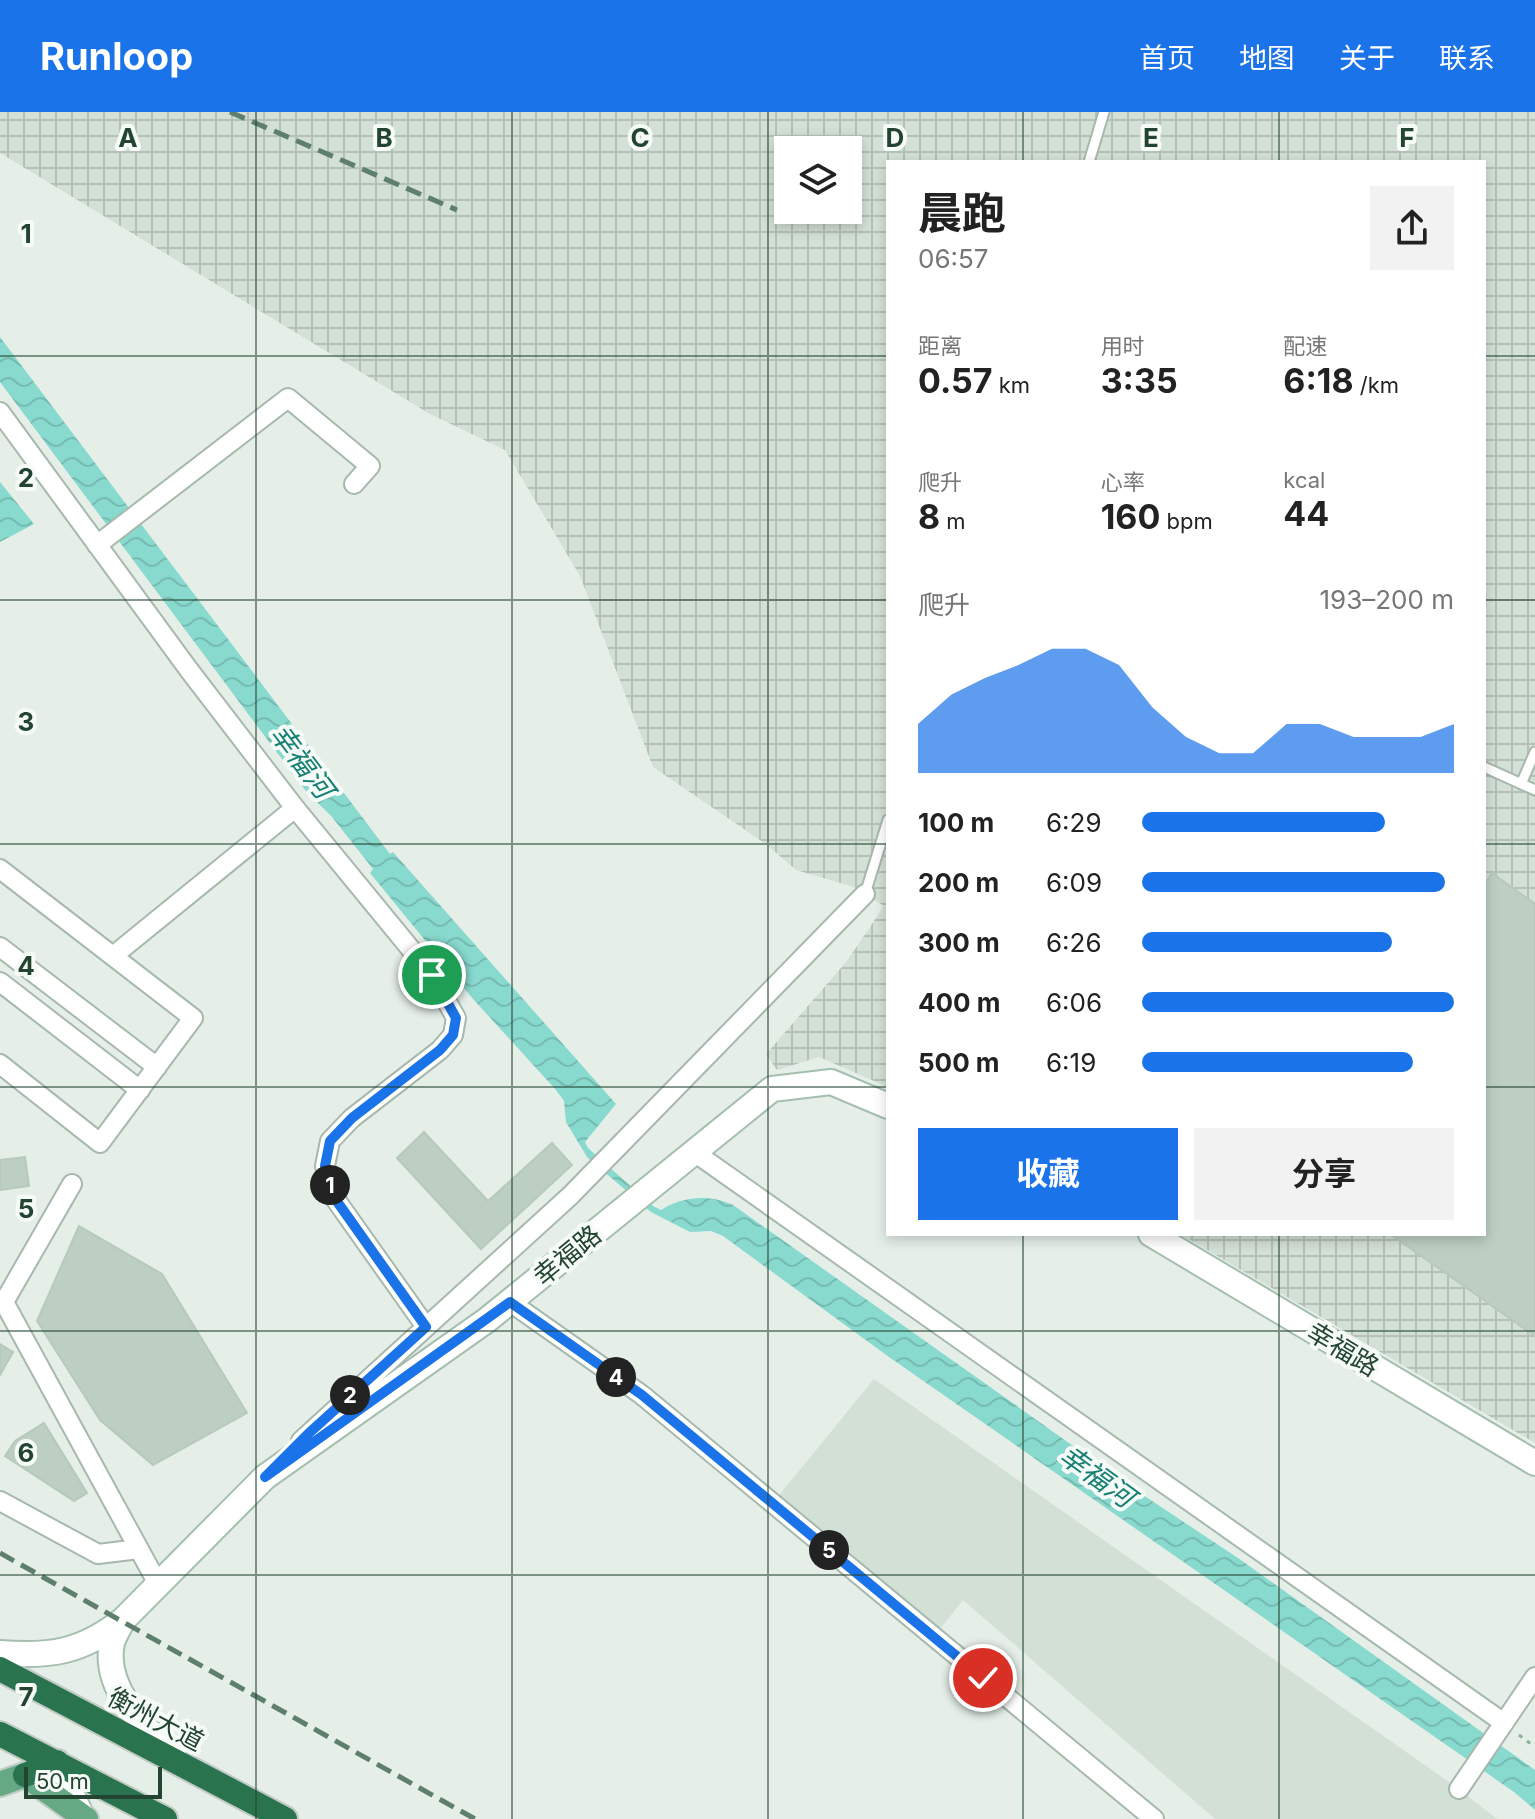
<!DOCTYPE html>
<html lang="zh">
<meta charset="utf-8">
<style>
:root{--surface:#fff;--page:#f2f2f2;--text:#222;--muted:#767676;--accent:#1a73e8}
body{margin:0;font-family:Inter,"Noto Sans SC",sans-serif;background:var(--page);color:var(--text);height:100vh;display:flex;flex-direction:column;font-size:30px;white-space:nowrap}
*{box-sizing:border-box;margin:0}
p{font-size:26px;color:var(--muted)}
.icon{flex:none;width:44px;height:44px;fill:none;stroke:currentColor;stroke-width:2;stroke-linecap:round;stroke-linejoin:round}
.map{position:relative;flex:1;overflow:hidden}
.sheet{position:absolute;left:886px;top:48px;width:600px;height:1076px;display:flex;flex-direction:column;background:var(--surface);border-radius:0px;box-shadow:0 4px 12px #0003}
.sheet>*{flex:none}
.buttons{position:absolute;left:774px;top:24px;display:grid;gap:16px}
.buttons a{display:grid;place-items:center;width:88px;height:88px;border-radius:0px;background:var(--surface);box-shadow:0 4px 12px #0003;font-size:40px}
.scale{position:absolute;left:24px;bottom:20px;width:138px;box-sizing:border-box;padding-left:8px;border:4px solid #224430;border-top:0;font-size:22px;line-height:28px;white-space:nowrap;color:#224430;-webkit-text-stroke:6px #f6fbf7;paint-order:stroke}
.pin{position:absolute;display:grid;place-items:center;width:68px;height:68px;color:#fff;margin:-34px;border:4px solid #fff;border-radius:50%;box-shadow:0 2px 8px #0007}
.km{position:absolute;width:40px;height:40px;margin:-20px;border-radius:50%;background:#222;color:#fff;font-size:22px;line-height:40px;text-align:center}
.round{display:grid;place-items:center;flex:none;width:84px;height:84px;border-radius:0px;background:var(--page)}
.head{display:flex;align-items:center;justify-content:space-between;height:136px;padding:0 32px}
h1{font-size:44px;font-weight:700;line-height:60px}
.figures{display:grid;grid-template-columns:repeat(3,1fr);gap:12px;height:136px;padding:8px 32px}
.figures div{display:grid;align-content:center}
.figures b{font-size:34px;font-weight:700}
.figures small{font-size:22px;font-weight:400}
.figures p{font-size:22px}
.chart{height:224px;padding:16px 32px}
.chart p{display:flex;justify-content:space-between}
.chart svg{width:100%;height:144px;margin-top:8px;fill:var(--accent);opacity:.7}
.button{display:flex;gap:16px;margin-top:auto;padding:16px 32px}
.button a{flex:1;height:92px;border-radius:0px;background:var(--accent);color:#fff;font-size:32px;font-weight:700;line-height:92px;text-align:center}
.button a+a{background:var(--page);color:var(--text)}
ul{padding:0 32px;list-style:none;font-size:26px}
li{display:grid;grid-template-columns:128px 96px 1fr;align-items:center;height:60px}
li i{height:20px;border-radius:10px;background:var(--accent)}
header{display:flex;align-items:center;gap:48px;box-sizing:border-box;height:112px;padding:0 40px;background:var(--accent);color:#fff}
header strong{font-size:38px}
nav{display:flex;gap:44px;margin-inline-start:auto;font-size:28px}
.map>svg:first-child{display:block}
.built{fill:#d3e0d6}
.industrial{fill:url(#industrial-grid);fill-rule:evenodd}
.water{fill:url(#water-waves)}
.building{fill:#bdcec2;stroke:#b6cabc;stroke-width:2}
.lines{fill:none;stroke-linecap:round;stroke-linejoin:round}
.lane-casing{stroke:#a7b8ad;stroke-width:13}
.street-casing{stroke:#a7b8ad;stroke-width:22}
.secondary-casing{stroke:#a5bfaf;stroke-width:28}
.primary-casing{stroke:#c1cbc5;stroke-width:28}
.highway-casing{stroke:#c1cbc5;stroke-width:28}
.path{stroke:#82b697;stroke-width:3;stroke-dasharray:4 6;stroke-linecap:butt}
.lane{stroke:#fff;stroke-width:9}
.street{stroke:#fff;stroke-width:18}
.secondary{stroke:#fff;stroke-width:24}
.primary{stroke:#65a984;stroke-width:24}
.highway{stroke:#2a734f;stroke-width:24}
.rail{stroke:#5d7f6b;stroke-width:5;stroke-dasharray:16 8;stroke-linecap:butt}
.route-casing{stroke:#fff;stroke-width:16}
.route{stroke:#1a73e8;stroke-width:10}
.grid{fill:none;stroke:#224430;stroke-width:2;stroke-opacity:0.55}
.labels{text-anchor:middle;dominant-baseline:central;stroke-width:8;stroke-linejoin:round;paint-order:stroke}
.street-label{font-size:26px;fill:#224430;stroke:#f6fbf7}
.water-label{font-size:28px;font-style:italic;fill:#158073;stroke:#f6fbf7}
.grid-label{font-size:26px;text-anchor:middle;font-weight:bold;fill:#224430;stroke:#f6fbf7;stroke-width:8;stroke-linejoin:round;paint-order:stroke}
</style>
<header>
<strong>Runloop</strong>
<nav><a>首页</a><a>地图</a><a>关于</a><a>联系</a></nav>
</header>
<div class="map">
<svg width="1535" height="1707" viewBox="0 0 1535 1707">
<defs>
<pattern id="industrial-grid" width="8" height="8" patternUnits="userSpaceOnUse" patternTransform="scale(2)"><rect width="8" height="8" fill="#d3e0d6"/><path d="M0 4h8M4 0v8" fill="none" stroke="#b5c1b8"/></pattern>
<pattern id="water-waves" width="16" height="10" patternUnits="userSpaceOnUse" patternTransform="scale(2)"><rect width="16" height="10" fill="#88d9ce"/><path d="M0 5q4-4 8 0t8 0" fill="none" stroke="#75bbb1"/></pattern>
</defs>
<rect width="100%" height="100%" fill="#e5efe8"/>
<path class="built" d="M874,1267L1459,1677L1497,1707H1215L963,1488L936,1522L776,1387Z"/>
<path class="industrial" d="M0,0H1535V1331L1180,1122H1484V50H888V975L819,945L777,958L766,942L847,849L884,794L854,775L796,758L766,732L653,655L580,464L505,338L430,302L0,41ZM788,38H848V98H788Z"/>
<path class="water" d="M0,225L390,742L393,740L616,992L585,1030L588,1036L653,1094L661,1098C682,1084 710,1082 733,1093L1134,1377L1238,1446L1535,1658V1698L1514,1680L889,1245L723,1124L711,1119L690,1120L651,1100L587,1045L566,1010L564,989L556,978L473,887L370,761L373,757L332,705L305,678L0,270Z
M0,370L34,412L0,430Z"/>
<path class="building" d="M1492,761L1535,792V1224L1390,1122H1484V773Z
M424,1020L488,1089L552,1031L572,1053L481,1137L397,1046Z
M25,1045L29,1074L0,1078V1048Z
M79,1114L162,1162L247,1301L153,1353L100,1308L37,1209Z
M0,1232L13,1240L0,1263Z
M44,1311L87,1381L74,1389L5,1344L15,1329Z"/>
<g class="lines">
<defs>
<path id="lane" d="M1089,50L1104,0
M1484,655L1535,678
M1521,672L1535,640
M865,782L888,708"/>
<path id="street" d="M0,300L189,558L295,696L432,863L456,906L453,923L440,938L352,1006L330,1029L325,1054L331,1081L426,1215
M97,433L288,286L370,354L354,372
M0,757L193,906L100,1031L0,952
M0,835L157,955
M113,844L295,696
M0,870L140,978
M694,1040L1504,1611
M72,1072L4,1190L158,1472
M510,1190L642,1283L1154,1707
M301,1329L570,1084L865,782
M0,1389L98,1442L139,1437
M1459,1677L1535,1565"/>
<path id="secondary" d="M1151,1122L1535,1351
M123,1508C119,1515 114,1524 112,1531C102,1577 147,1618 175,1646
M0,1541C51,1545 82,1540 123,1508L265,1365L487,1208L772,977L831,970L888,994
M57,1650L83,1707"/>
<path id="primary" d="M0,1672L25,1663L86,1707"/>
<path id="highway" d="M0,1557L285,1707
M0,1622L165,1707
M25,1663L57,1650"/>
</defs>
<use href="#lane" class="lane-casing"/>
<use href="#street" class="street-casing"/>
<use href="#secondary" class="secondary-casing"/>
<use href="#primary" class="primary-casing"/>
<use href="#highway" class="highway-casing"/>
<path class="path" d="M1519,1623L1535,1635"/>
<use href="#lane" class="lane"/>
<use href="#street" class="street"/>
<use href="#secondary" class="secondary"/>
<use href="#primary" class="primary"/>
<use href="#highway" class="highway"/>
<path class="rail" d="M230,0L457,98
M0,1441L475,1707"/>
</g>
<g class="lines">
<defs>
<path id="route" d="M432,863L456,906L453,923L440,938L352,1006L330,1029L325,1054L331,1081L426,1215L308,1322L265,1365L510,1190L642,1283L983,1566"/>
</defs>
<use href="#route" class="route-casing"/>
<use href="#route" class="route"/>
</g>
<path class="grid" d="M256,0V1707M512,0V1707M768,0V1707M1023,0V50M1279,0V50M0,244H888M1484,244H1535M0,488H888M1484,488H1535M0,732H888M1484,732H1535M0,975H888M1484,975H1535M1023,1122V1707M1279,1122V1707M0,1219H1535M0,1463H1535"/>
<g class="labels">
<g class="street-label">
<text transform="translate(567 1143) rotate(-39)">幸福路</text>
<text transform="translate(1343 1237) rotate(31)">幸福路</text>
<text transform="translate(156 1607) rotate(28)">衡州大道</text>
</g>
<g class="water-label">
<text transform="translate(302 649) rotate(53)">幸福河</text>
<text transform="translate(1097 1364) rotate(36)">幸福河</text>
</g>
</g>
<g class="grid-label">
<text x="128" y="35">A</text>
<text x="384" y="35">B</text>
<text x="640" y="35">C</text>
<text x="895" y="35">D</text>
<text x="1151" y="35">E</text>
<text x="1407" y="35">F</text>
<text x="26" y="131">1</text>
<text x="26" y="375">2</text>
<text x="26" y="619">3</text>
<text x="26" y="863">4</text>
<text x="26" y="1106">5</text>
<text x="26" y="1350">6</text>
<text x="26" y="1594">7</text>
</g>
</svg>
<div class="buttons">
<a><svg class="icon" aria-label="layers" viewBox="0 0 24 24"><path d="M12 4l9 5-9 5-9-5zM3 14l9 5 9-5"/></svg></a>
</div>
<div class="scale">50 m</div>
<div class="pin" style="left:432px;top:863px;background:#1e9e55"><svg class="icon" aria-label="arrive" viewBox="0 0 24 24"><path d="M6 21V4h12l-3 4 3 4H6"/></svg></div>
<div class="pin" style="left:983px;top:1566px;background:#d93025"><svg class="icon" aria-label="check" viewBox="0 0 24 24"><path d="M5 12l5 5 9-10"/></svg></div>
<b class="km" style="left:330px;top:1073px">1</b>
<b class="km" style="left:350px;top:1283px">2</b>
<b class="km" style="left:616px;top:1265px">4</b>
<b class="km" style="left:829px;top:1438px">5</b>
<section class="sheet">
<div class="head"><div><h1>晨跑</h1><p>06:57</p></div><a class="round"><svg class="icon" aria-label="share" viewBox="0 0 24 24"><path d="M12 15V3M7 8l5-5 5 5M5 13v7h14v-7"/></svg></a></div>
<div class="figures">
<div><p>距离</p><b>0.57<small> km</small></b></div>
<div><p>用时</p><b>3:35</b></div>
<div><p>配速</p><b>6:18<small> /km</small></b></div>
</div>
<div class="figures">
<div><p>爬升</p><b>8<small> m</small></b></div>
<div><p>心率</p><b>160<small> bpm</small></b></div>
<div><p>kcal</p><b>44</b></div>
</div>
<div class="chart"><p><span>爬升</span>193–200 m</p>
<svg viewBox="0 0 160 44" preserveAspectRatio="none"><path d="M0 44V29L10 20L20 15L30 11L40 6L50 6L60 11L70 24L80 33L90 38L100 38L110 29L120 29L130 33L140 33L150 33L160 29V44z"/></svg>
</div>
<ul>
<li><b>100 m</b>6:29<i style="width:78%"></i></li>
<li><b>200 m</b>6:09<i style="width:97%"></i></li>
<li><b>300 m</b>6:26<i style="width:80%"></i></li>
<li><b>400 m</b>6:06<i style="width:100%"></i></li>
<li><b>500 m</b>6:19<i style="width:87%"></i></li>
</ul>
<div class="button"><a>收藏</a><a>分享</a></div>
</section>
</div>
